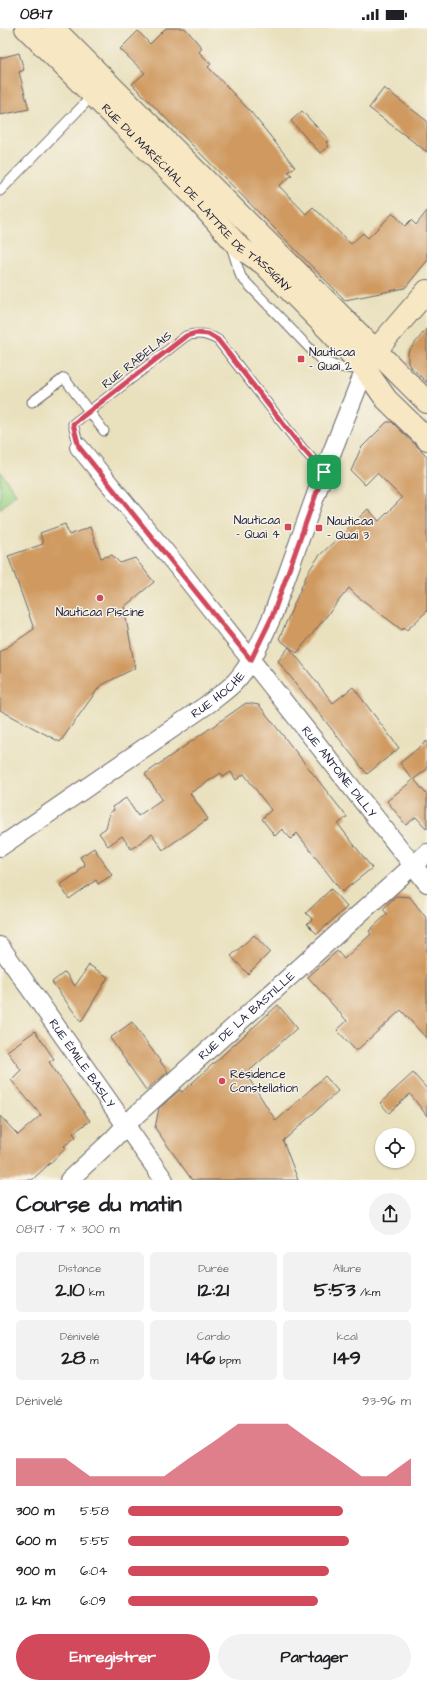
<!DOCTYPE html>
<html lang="fr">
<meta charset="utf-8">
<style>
:root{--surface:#fff;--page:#f2f2f2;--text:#202124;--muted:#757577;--accent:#d1495b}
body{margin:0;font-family:"Architects Daughter",sans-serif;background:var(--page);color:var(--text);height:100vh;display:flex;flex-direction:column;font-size:15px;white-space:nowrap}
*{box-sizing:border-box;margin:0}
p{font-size:13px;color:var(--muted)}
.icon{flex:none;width:22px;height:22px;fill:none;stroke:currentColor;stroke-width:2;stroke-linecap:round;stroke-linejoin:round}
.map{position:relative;height:1152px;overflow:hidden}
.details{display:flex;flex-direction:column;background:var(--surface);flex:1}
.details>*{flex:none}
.fabs{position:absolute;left:375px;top:1100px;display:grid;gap:8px}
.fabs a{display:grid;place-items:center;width:40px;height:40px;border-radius:50%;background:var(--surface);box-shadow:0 1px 3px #0004;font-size:20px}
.pin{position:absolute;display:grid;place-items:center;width:34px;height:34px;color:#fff;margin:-17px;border-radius:8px;box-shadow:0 2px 6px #0006}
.round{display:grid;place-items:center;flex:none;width:42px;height:42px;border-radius:21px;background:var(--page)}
.summary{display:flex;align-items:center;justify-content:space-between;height:68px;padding:0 16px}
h1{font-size:22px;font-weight:700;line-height:30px}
.metrics{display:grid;grid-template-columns:repeat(3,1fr);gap:6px;height:68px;padding:4px 16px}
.metrics div{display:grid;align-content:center;border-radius:6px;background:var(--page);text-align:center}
.metrics b{font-size:20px;font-weight:700}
.metrics small{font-size:11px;font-weight:400}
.metrics p{font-size:11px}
.chart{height:112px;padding:8px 16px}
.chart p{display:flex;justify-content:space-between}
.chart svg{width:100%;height:72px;margin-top:4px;fill:var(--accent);opacity:.7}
.button{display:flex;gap:8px;margin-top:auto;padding:8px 16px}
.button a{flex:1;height:46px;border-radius:24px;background:var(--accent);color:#fff;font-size:16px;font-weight:700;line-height:46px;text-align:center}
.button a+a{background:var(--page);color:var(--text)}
ul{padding:0 16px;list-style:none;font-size:13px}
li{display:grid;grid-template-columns:64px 48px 1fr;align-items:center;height:30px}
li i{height:10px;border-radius:5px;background:var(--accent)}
.status{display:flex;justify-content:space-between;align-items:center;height:28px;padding:0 20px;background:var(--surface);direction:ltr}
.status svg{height:11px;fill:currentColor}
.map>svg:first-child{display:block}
.green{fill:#9dd78a;stroke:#607c62}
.building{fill:#cf995e}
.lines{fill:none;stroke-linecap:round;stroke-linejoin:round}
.service-casing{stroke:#686569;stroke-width:11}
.minor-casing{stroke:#686569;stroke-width:20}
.secondary-casing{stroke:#686569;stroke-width:24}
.service{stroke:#fff;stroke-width:9}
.minor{stroke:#fff;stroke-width:18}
.secondary{stroke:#f7e8c3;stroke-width:22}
.route-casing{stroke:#fff;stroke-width:8}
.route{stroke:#d1495b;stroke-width:5}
.poi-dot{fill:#d1495b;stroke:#f7f3e8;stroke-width:1.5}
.labels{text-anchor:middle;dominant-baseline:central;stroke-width:3;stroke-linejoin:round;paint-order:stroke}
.street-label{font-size:12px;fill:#22223b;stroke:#f7f3e8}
.poi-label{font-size:12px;fill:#22223b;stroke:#f7f3e8;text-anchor:start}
</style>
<div class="status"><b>08:17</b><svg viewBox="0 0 49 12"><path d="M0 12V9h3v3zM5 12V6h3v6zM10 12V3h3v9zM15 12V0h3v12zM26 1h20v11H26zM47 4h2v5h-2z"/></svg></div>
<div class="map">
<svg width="427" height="1152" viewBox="0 0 427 1152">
<rect width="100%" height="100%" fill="#f7f3e8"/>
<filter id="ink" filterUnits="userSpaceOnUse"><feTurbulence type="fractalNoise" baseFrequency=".025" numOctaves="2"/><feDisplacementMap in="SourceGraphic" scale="8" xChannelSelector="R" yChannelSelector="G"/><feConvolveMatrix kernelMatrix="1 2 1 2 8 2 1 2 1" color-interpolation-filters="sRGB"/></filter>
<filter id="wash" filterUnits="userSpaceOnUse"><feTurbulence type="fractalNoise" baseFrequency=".012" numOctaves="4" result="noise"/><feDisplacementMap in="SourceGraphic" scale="16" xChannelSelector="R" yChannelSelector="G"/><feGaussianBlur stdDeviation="0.9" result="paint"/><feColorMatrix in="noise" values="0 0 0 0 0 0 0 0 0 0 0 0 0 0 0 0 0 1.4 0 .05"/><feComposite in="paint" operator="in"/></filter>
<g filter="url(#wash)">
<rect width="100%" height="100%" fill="#e9e1be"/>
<path class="green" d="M0,443L16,466L0,481Z"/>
<g id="blocks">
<path class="building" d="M166,0H185L202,20L199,24L211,36L208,39L250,83L295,139L288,144L292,147L279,158L306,186L313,179L351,216L363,205L368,210L393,185L405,198L411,192L416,197L427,183V233L405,260L345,272L132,56L145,45L120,21L138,3L150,16Z
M19,25L24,42L19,44L29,81L0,87V30Z
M384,60L427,93V124L369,80Z
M302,83L329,112L326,114L329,118L320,125L291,93Z
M427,300V355L408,336V324Z
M387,394H392L427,428V583L407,602L404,600L402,602L357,568L349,560L297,625L279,611L308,544L319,528L368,481L379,493L402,470L377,445L365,457L351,443L361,420Z
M65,496L69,507L90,499L101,530L112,527L120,535L135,530L154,554L124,579L135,640L100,658L60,714L0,682V624L34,601L8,528L43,516L40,505Z
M289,619L333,675L353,659L399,720L367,746L278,633Z
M246,675L259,677L347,789L338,796L372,840L342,864L297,805L291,811L282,801L275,808L262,791L271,782L244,746L236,752L231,744L223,749L221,745L190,765L208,791L163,822L152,806L131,821L122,808L108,818L99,805L106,800L110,784L114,782L112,779L126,770L138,788L162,771L145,746Z
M427,713V741L414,751L427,767V801L416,789L406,797L387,773L413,752L400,735Z
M94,820L112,847L98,856L96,852L69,871L60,857L79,844L78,842L85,837L80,829Z
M331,861L347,879L317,906L307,896L312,891L306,885Z
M396,868L410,869L427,891V1011L401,982L356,1023L337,1002L347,993L308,949L337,923L344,931L371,906L369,903L387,886L383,881Z
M254,907L270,924L248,946L231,928Z
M89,937L108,949L81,994L52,954L65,944L75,958Z
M278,977L297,1000L246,1046L276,1093L325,1048L338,1063L283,1113L298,1152H192L155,1100L159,1080L180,1062L182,1064Z
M132,994L168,1044L146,1062L110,1010Z
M35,1003L54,1031L49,1034L90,1093L73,1105L76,1109L64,1118L66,1120L32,1152H0V1088L18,1107L41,1087L11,1052L21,1042L7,1023Z
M413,1045L427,1061V1088L410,1066L389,1085L380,1075Z"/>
</g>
</g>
<g filter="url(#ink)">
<use href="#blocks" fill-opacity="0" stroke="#686569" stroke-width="1"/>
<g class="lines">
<defs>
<path id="service" d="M0,163L93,67
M231,218L241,249L319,330C333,339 346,341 362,341
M32,374L64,350L104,403
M79,419L73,396L186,308C199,304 207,306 218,312L302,420L324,444"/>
<g id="minor">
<path id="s1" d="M79,419L176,537L427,855"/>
<path id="s2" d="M0,819L211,674C218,668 226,663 233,656C251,638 261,613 272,589L324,444L365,341"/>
<path id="s3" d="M0,918L164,1152"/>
<path id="s4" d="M69,1152L112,1112L136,1087L427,825"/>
</g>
<g id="secondary">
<path id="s5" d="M26,0L192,166L239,219L264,236L330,303L365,341L386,371L427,411"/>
<path d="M53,0L427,374"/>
<path d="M369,334L376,322L427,263"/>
</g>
</defs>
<use href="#service" class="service-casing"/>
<use href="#minor" class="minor-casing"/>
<use href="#secondary" class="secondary-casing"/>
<use href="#service" class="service"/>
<use href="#minor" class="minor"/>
<use href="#secondary" class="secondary"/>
</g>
</g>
<g class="lines" filter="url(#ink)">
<defs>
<path id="route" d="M196,305L208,306L218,312L302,420L324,444L272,589L251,632L79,419L73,396L186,308Z"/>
</defs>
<use href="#route" class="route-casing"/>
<use href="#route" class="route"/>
</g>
<g class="poi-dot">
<rect x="297" y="327" width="8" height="8" rx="2"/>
<rect x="284" y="495" width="8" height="8" rx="2"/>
<rect x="315" y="496" width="8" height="8" rx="2"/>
<circle cx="100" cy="570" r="4"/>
<circle cx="222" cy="1053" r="4"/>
</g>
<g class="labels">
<g class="street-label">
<text stroke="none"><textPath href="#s5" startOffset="241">RUE DU MARÉCHAL DE LATTRE DE TASSIGNY</textPath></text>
<text transform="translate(137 332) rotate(-38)">RUE RABELAIS</text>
<text stroke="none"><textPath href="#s2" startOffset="266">RUE HOCHE</textPath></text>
<text stroke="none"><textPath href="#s1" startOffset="416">RUE ANTOINE DILLY</textPath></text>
<text stroke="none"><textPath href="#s4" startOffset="242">RUE DE LA BASTILLE</textPath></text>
<text stroke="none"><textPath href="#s3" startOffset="143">RUE ÉMILE BASLY</textPath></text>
</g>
<g class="poi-label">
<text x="309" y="324">Nauticaa<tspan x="309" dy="14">- Quai 2</tspan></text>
<text x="280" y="492" text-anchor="end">Nauticaa<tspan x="280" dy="14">- Quai 4</tspan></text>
<text x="327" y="493">Nauticaa<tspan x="327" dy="14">- Quai 3</tspan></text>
<text x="100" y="584" text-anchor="middle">Nauticaa Piscine</text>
<text x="230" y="1046">Résidence<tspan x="230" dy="14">Constellation</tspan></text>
</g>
</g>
</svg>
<div class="fabs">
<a><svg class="icon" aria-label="locate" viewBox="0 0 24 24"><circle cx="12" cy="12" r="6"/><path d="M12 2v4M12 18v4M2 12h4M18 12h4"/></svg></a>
</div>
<div class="pin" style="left:324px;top:444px;background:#1e9e55"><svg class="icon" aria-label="arrive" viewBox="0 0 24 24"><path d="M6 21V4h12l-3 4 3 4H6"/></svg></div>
</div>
<section class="details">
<div class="summary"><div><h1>Course du matin</h1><p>08:17 · 7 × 300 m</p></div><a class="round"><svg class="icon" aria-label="share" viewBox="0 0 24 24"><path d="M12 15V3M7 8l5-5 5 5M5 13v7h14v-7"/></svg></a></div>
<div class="metrics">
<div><p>Distance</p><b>2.10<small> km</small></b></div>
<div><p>Durée</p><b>12:21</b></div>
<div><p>Allure</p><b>5:53<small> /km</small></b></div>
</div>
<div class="metrics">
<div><p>Dénivelé</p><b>28<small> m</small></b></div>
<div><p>Cardio</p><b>146<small> bpm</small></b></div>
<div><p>kcal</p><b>149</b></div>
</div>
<div class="chart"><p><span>Dénivelé</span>93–96 m</p>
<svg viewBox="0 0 160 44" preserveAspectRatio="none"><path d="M0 44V27L10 27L20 27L30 38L40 38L50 38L60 38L70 27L80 17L90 6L100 6L110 6L120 17L130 27L140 38L150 38L160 27V44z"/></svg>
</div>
<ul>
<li><b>300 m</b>5:58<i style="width:76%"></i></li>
<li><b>600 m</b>5:55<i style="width:78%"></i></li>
<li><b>900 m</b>6:04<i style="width:71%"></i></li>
<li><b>1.2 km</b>6:09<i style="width:67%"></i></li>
</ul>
<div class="button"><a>Enregistrer</a><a>Partager</a></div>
</section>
